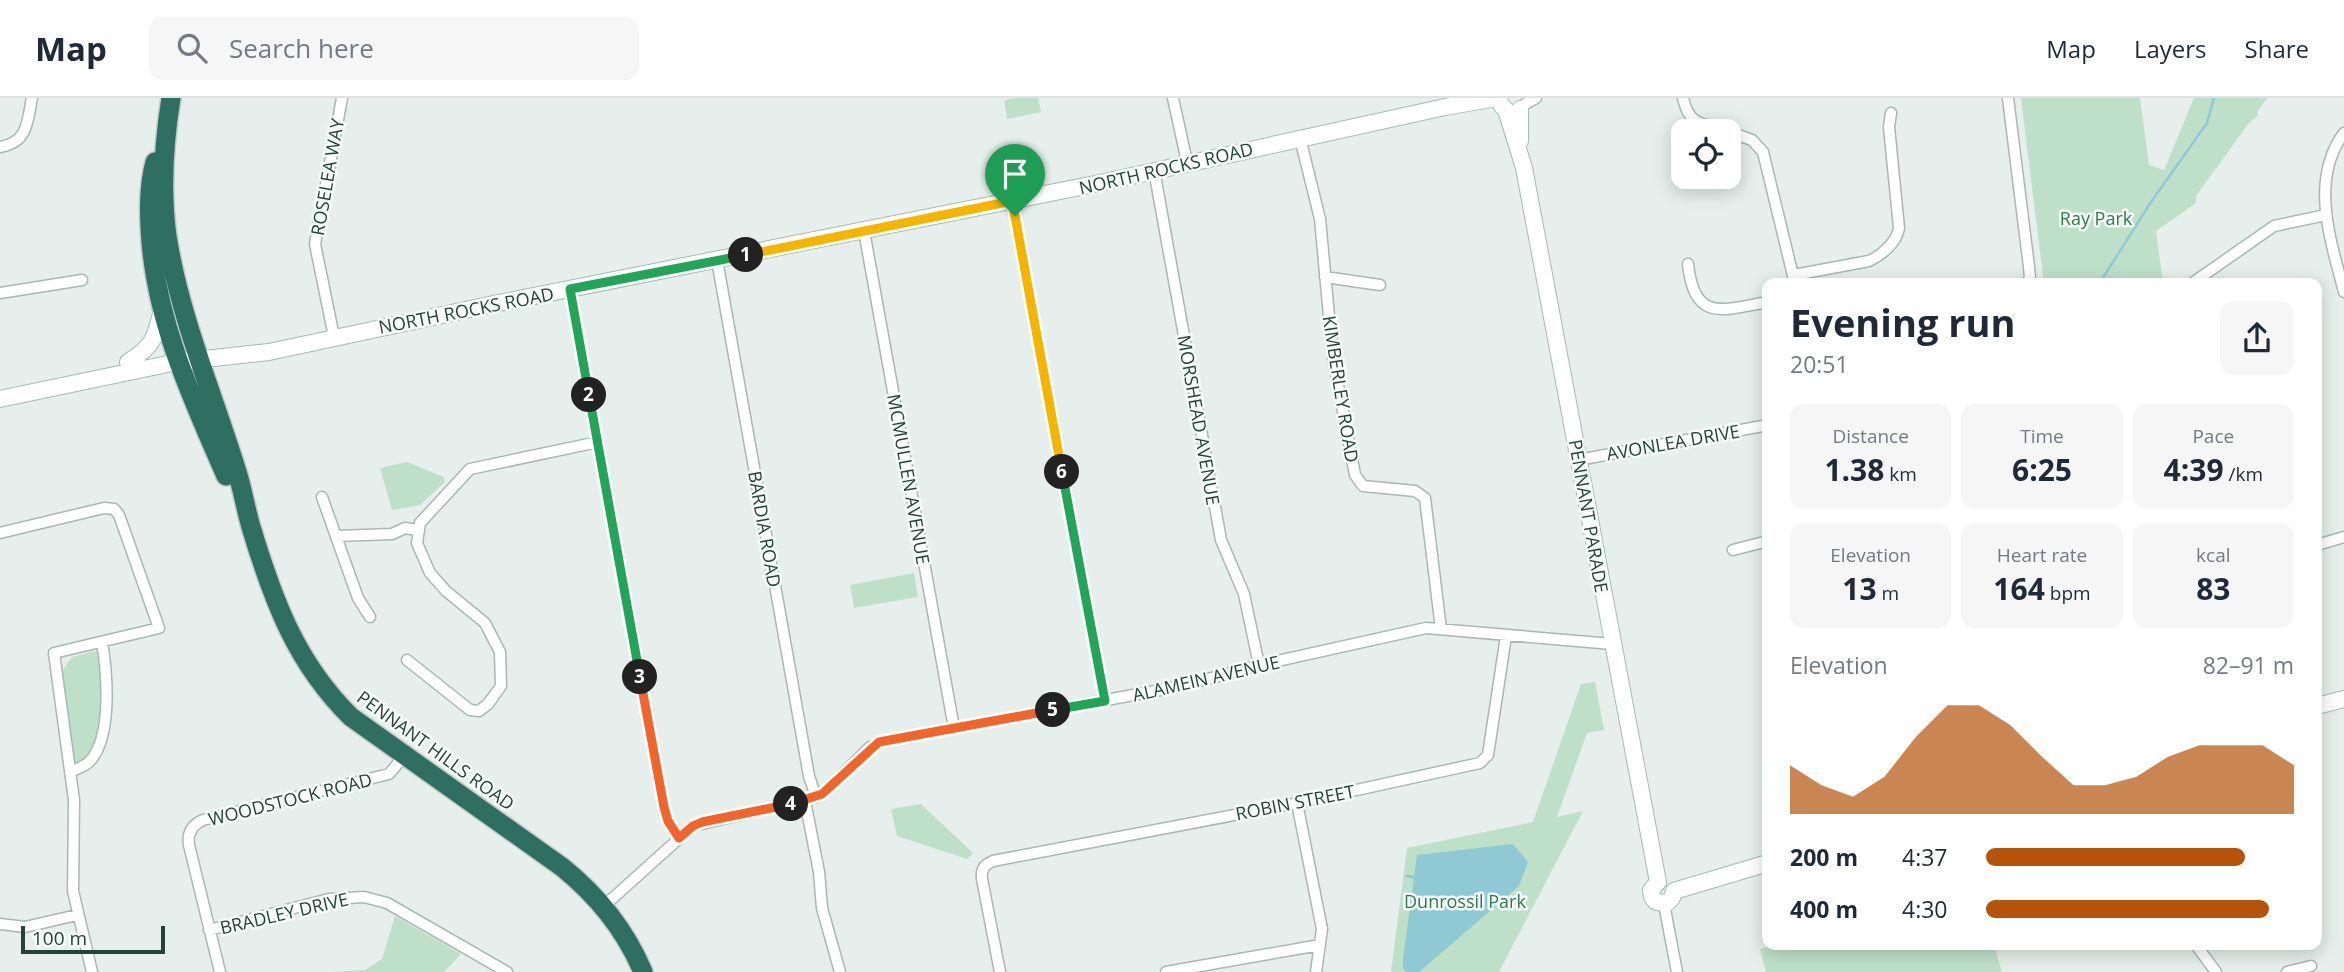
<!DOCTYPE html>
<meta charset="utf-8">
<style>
:root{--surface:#fff;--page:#f6f6f7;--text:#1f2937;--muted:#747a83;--line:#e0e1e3;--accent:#b45309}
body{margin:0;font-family:"Open Sans",sans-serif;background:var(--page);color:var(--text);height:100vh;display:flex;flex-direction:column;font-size:26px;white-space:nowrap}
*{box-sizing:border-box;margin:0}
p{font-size:23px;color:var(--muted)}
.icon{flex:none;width:38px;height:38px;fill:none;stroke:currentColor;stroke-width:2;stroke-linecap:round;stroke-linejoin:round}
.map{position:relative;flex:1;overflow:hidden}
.details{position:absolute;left:1762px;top:180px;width:560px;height:672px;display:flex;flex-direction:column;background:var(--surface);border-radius:14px;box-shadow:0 4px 18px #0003}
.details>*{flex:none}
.controls{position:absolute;left:1671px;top:21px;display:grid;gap:14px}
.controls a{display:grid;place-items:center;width:70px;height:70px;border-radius:14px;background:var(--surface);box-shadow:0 4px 18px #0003;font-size:35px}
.scale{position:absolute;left:21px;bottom:18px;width:144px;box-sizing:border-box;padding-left:7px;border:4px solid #24423a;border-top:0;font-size:19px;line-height:24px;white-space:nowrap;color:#24423a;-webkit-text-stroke:5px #f7fbf9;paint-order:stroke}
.pin{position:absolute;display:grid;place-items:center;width:60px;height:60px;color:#fff;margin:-72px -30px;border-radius:50% 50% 50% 0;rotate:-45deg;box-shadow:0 0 7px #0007}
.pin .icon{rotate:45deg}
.km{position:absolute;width:35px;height:35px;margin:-18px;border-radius:50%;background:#222;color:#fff;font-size:19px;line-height:35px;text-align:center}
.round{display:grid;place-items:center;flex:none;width:74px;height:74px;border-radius:14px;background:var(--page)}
.overview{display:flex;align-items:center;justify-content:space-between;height:119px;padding:0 28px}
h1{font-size:38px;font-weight:700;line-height:52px}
.figures{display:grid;grid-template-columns:repeat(3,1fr);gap:10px;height:119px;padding:7px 28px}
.figures div{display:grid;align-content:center;border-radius:14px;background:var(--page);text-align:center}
.figures b{font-size:30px;font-weight:700}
.figures small{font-size:19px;font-weight:400}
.figures p{font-size:19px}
.chart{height:196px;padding:14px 28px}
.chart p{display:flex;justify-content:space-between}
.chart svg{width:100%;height:126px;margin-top:7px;fill:var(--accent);opacity:.7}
ul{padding:0 28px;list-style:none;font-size:23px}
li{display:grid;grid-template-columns:112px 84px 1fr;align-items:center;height:52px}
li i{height:18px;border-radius:9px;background:var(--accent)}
header{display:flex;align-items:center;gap:42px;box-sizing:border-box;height:98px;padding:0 35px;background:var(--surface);border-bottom:2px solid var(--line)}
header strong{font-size:33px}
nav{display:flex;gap:38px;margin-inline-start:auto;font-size:24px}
.search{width:490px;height:63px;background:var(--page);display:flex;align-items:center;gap:18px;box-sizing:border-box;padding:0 24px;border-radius:14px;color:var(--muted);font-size:26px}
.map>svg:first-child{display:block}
.green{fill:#bfe0c8}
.water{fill:#8ec9d4}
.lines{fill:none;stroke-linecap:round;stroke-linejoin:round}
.stream{stroke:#8ec9d4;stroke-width:2.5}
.street-casing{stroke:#a8b8b2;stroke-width:13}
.secondary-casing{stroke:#a4bbb3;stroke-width:18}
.highway-casing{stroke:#c2cac8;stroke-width:22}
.street{stroke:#fff;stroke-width:10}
.secondary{stroke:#fff;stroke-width:16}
.highway{stroke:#2f6f62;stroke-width:19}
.split-1-casing{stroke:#fff;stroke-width:14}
.split-2-casing{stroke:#fff;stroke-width:14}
.split-3-casing{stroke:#fff;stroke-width:14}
.split-4-casing{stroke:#fff;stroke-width:14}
.split-5-casing{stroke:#fff;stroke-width:14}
.split-6-casing{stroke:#fff;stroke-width:14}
.split-7-casing{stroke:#fff;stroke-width:14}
.split-1{stroke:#f5b400;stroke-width:9}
.split-2{stroke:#22a559;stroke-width:9}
.split-3{stroke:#22a559;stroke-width:9}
.split-4{stroke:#f0652b;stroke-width:9}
.split-5{stroke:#f0652b;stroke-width:9}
.split-6{stroke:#22a559;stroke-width:9}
.split-7{stroke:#f5b400;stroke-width:9}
.labels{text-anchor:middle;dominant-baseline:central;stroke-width:5;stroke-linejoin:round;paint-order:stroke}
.street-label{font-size:18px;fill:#24423a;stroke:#f7fbf9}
.park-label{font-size:18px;fill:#2d7a4b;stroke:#f7fbf9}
</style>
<header>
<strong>Map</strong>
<div class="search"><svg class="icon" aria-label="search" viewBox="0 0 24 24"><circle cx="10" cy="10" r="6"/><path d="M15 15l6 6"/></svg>Search here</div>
<nav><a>Map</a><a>Layers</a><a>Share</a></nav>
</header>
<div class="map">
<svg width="2344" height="874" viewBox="0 0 2344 874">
<rect width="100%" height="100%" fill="#e6efeb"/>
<path class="green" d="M1016,0H1038L1041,14L1007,21L1004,2Z
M2021,0H2140L2149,67L2164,72L2194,0H2267L2257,14L2258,18L2249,25L2196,98V105L2156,133L2163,185L2044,186Z
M407,364L444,379L445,384L420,407L392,412L380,370Z
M914,475L918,499L854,510L850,487Z
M94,553L99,555C102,577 105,639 92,657C89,660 81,664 77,666L72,662L62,573L72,559Z
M1595,584L1604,632L1587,635L1557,719L1583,713L1499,874H1391L1407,750L1533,724L1581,586Z
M921,706L973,755L967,761L897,738L891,711Z
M395,818L461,856L444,874H332L365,872L382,861Z
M1774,847H1994L2002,874H1766L1760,851Z"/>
<path class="water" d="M1513,746L1528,764L1519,788L1419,874H1406L1403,870V861L1417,757Z"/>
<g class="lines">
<path class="stream" d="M2099,186L2151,104L2207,25L2214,0
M1407,778L1418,780"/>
<defs>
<path id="street" d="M1173,0L1187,64
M1683,0C1689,28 1702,25 1726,33
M2008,0L2029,169L2030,180L2026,186
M1525,6L1536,0
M1729,34L1752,42L1763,54L1795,186
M2344,35C2309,82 2331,143 2344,194
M1300,40L1320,121L1333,261L1355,377L1363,388L1415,393L1425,400L1441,531
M0,49C28,44 27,25 32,0
M1154,72L1221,442L1244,496L1259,567
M1012,103L1105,603
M864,133L954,630
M717,162L809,678L816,699
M1688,166C1694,225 1723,212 1768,204
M1794,177L1869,163C1882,157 1897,144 1899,130L1889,29L1891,15
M1325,179L1380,187
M2191,186L2274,128L2326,117
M570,191L664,709L668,723L679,740
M0,195L82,182
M334,239L315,146L342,0
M1578,362L1768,327
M322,399L358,500L370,519
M0,435L104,410L114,411L119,417L159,530L54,555L74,702L73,793L92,874
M337,438L392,436L405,430L417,432
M2317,447L2344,439
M1733,452L1768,443
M407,562L470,612L479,613L488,606L501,588L500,554L485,525L446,493L430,475L417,445L420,425L470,371L598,344
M70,674C76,671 84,669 89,664C113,640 107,574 102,544
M805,703L819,774L822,810L840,874
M1297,705L1322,831L1316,874
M1664,806L1677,874
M604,808L693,728L816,699L825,694L870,649L884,643L1182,588L1259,567L1426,530L1612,546
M0,826L25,829L77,817
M209,832L329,801L364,799L387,805L507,874
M2196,847L2216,874
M220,874L189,747C187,735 192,727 203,722L389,676L404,658
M1000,874L982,781C981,771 984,767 993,763L1297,705L1480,665L1488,657L1506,538
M1166,874L1320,847
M2287,874L2311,868"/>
<path id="secondary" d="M1499,0L1501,7L1506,12L1524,70L1658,784
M1520,43V11
M128,264C153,249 155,240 162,212
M0,301L177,264L269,254L489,207L1100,85L1445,9L1496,0
M2317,608L2344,601
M1658,784L1651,792L1652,799L1656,804L1667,805L1672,800L1674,793
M1674,793L1768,765"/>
<path id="highway" d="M171,0C164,44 161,94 167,138C180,221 214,298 238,377C243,394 246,412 251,429C273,502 296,565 351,619L562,769C598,798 625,831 643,874
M155,64C148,90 149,118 151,144C158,228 193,302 226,378"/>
</defs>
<use href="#street" class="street-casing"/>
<use href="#secondary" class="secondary-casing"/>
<use href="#highway" class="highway-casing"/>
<use href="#street" class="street"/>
<use href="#secondary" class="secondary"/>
<use href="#highway" class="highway"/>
</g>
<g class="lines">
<defs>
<path id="split-1" d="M746,157L1012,103L1015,118"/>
<path id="split-2" d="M589,297L570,191L746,157"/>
<path id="split-3" d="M589,297L640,579"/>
<path id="split-4" d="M640,579L664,709L668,723L679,740L693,728L702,724L791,706"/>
<path id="split-5" d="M791,706L822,696L879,644L1053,612"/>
<path id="split-6" d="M1053,612L1105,603L1062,374"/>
<path id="split-7" d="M1015,118L1062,374"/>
</defs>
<use href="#split-1" class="split-1-casing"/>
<use href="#split-2" class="split-2-casing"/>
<use href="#split-3" class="split-3-casing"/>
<use href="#split-4" class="split-4-casing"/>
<use href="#split-5" class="split-5-casing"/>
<use href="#split-6" class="split-6-casing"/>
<use href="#split-7" class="split-7-casing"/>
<use href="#split-1" class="split-1"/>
<use href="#split-2" class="split-2"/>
<use href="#split-3" class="split-3"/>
<use href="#split-4" class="split-4"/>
<use href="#split-5" class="split-5"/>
<use href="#split-6" class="split-6"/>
<use href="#split-7" class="split-7"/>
</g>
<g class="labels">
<g class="street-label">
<text transform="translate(1166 70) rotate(-13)">NORTH ROCKS ROAD</text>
<text transform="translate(327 79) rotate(-80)">ROSELEA WAY</text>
<text transform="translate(466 212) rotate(-11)">NORTH ROCKS ROAD</text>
<text transform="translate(1341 291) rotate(81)">KIMBERLEY ROAD</text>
<text transform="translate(1199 322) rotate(80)">MORSHEAD AVENUE</text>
<text transform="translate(1673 344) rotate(-10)">AVONLEA DRIVE</text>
<text transform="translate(909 381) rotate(80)">MCMULLEN AVENUE</text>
<text transform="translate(1589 418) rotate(80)">PENNANT PARADE</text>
<text transform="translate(765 431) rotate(80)">BARDIA ROAD</text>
<text transform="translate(1206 580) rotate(-13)">ALAMEIN AVENUE</text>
<text transform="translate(436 652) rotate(36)">PENNANT HILLS ROAD</text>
<text transform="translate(290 701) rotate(-14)">WOODSTOCK ROAD</text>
<text transform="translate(1295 704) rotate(-11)">ROBIN STREET</text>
<text transform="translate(284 815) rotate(-13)">BRADLEY DRIVE</text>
</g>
<g class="park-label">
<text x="2096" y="120">Ray Park</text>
<text x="1465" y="803">Dunrossil Park</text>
</g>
</g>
</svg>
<div class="controls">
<a><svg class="icon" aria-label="locate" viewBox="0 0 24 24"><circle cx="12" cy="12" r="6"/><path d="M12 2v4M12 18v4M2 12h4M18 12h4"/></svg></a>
</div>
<div class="scale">100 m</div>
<div class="pin" style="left:1015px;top:118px;background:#1e9e55"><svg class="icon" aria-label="arrive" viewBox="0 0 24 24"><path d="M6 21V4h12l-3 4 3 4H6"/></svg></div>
<b class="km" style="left:746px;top:157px">1</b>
<b class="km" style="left:589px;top:297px">2</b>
<b class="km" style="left:640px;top:579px">3</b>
<b class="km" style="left:791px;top:706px">4</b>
<b class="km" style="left:1053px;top:612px">5</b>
<b class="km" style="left:1062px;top:374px">6</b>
<section class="details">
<div class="overview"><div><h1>Evening run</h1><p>20:51</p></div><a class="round"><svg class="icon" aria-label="share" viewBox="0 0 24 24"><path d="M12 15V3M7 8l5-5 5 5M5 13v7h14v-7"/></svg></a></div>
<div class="figures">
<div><p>Distance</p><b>1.38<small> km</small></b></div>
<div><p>Time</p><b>6:25</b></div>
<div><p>Pace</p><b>4:39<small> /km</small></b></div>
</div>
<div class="figures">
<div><p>Elevation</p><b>13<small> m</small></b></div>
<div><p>Heart rate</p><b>164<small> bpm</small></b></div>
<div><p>kcal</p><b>83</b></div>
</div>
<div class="chart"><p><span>Elevation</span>82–91 m</p>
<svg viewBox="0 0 160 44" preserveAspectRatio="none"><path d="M0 44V27L10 34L20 38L30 31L40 17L50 6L60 6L70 13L80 24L90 34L100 34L110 31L120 24L130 20L140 20L150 20L160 27V44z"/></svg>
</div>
<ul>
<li><b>200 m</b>4:37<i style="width:84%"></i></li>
<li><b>400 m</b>4:30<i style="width:92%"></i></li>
</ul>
</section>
</div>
